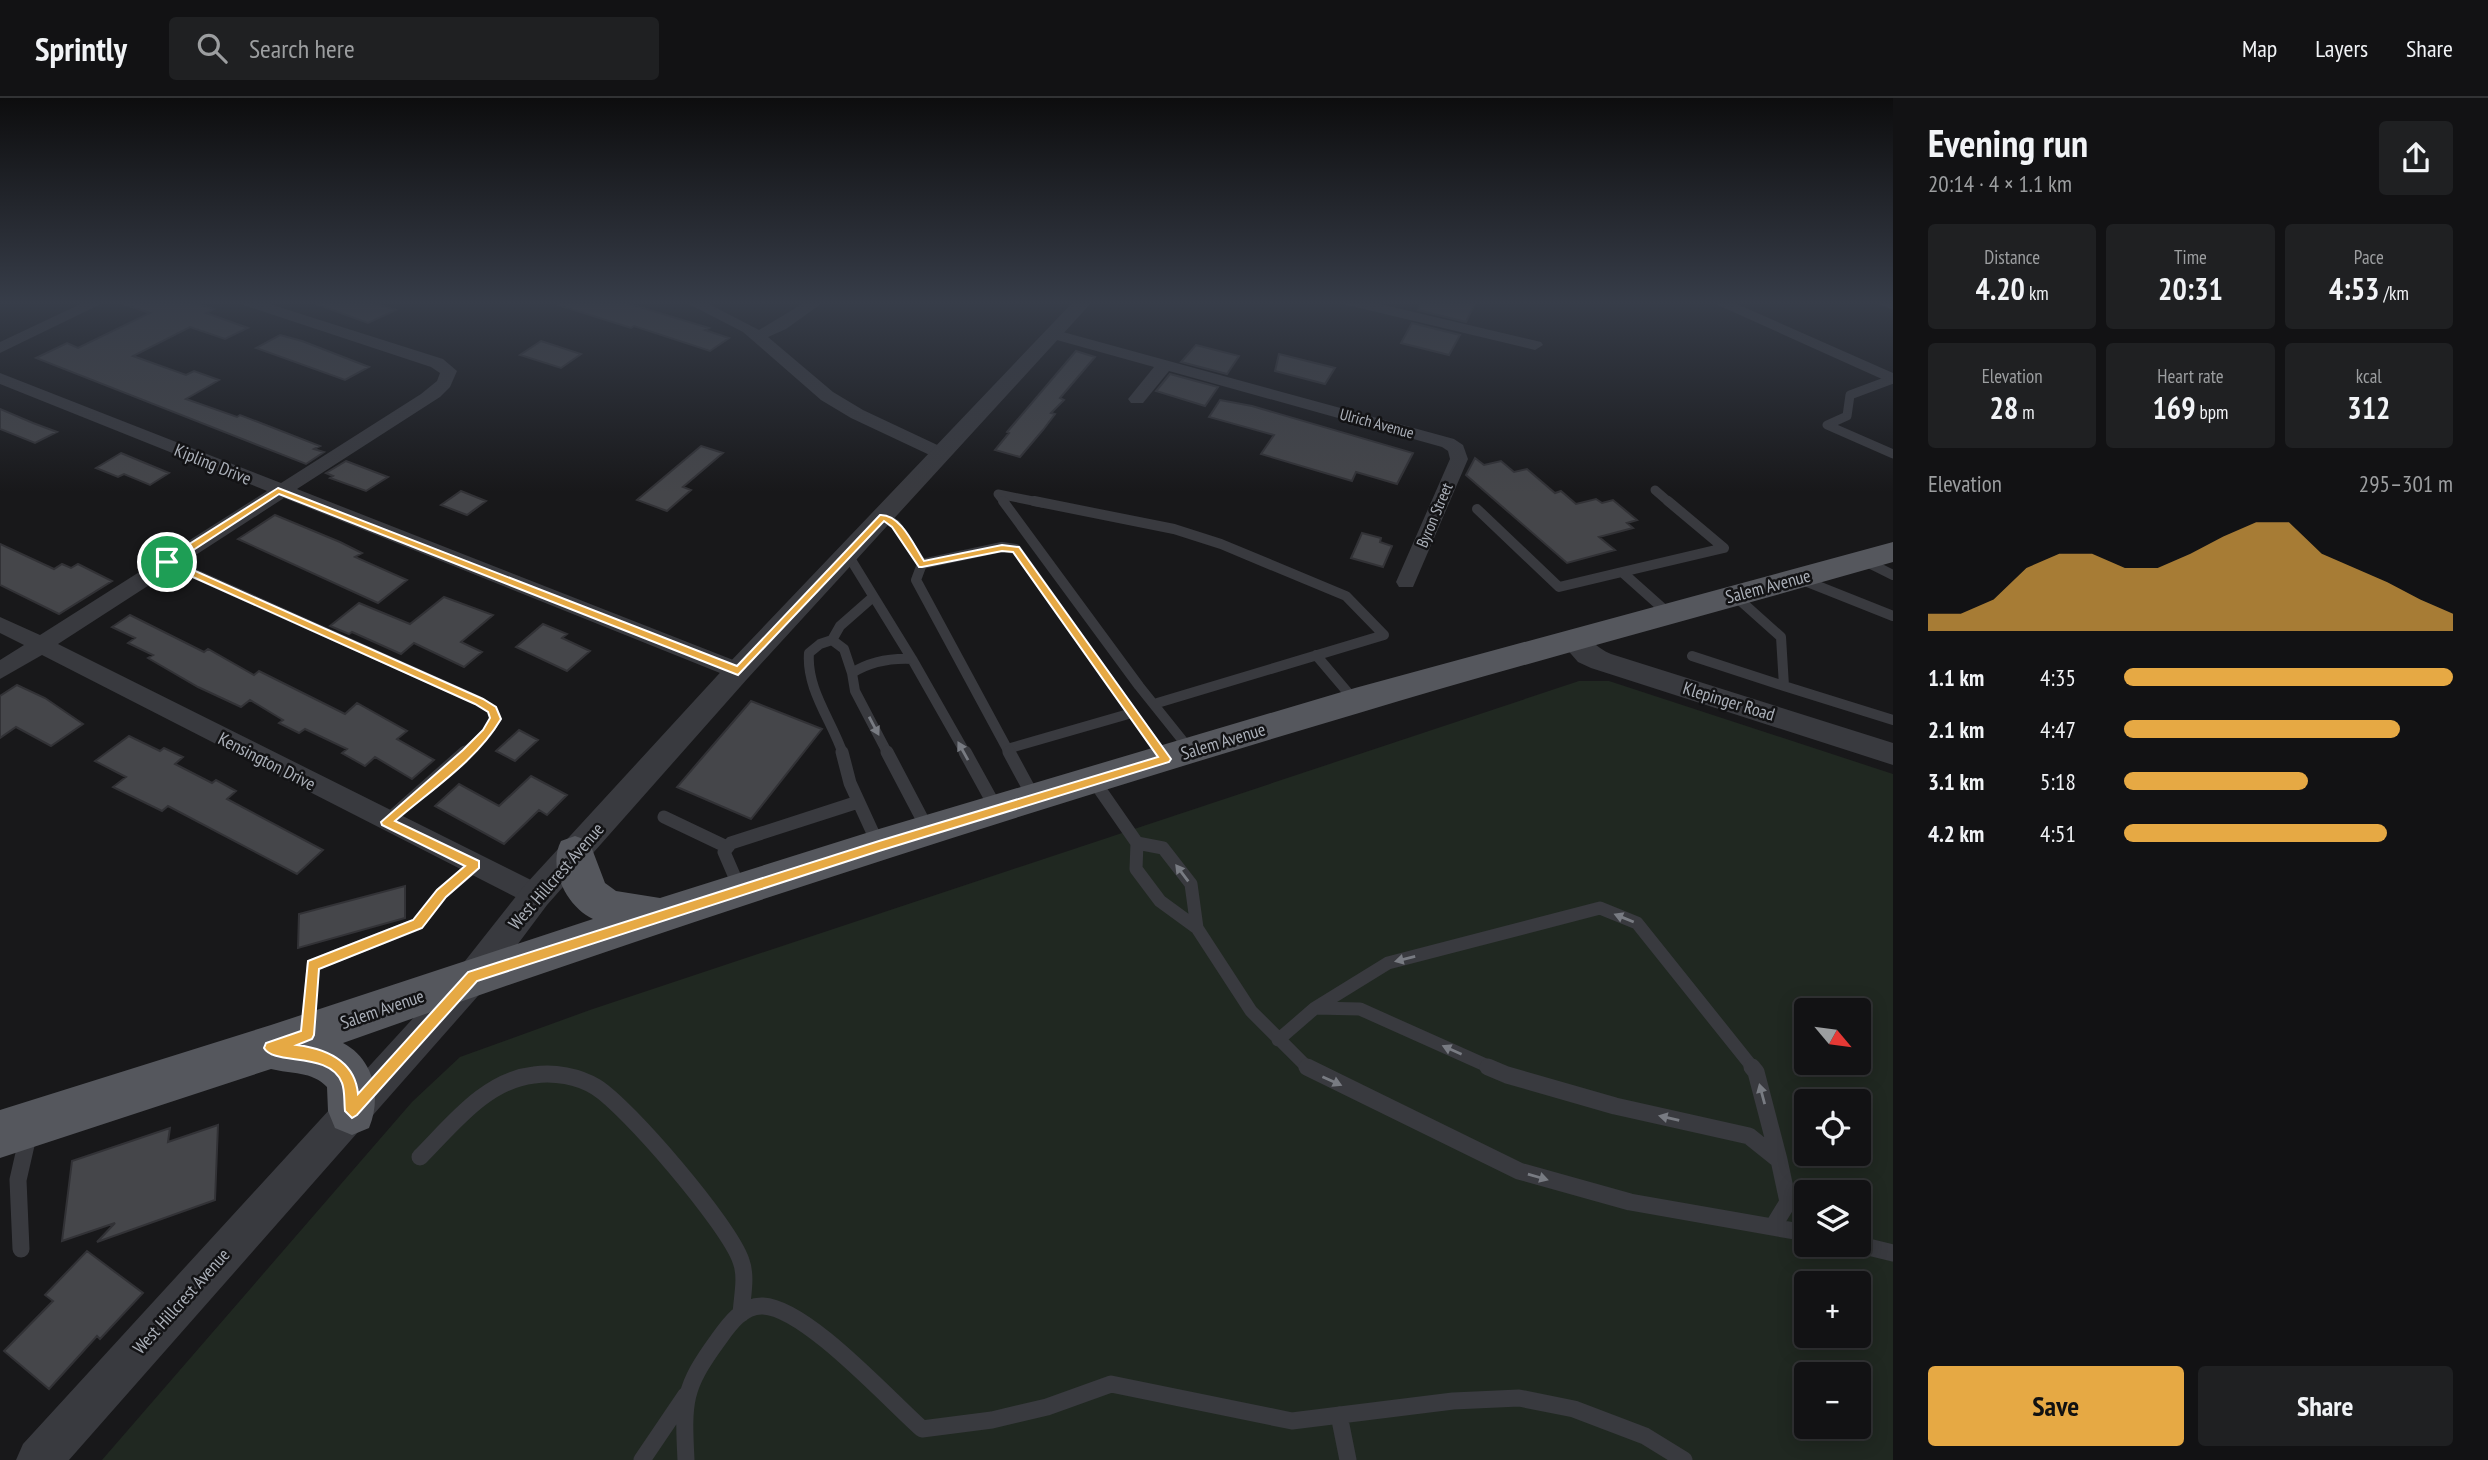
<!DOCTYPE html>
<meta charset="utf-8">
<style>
:root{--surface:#121214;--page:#1f2022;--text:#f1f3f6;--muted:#9c9ea0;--line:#313234;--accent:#e6a944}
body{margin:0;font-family:"PT Sans Narrow",sans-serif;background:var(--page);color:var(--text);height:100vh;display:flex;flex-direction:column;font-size:26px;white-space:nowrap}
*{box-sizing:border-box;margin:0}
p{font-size:23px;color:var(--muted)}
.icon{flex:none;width:38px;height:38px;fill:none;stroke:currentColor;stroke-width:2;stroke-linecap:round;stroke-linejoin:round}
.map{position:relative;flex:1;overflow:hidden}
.sheet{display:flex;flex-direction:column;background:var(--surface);width:595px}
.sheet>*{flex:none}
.needle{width:46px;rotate:119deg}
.tools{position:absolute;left:1794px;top:900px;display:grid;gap:14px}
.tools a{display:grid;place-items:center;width:77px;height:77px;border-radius:7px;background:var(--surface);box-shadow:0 4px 18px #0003,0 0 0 2px var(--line);font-size:35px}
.pin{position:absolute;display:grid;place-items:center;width:60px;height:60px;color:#fff;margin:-30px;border:4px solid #fff;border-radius:50%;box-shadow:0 2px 7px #0007}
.round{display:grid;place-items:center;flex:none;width:74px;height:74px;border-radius:7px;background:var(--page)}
.overview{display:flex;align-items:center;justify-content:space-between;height:119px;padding:0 35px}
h1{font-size:38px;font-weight:700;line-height:52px}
.stats{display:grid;grid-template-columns:repeat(3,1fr);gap:10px;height:119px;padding:7px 35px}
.stats div{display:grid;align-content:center;border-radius:7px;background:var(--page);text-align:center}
.stats b{font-size:30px;font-weight:700}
.stats small{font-size:19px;font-weight:400}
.stats p{font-size:19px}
.chart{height:196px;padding:14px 35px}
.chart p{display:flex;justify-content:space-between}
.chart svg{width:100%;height:126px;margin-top:7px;fill:var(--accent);opacity:.7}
.cta{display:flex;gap:14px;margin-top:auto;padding:14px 35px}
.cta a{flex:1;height:80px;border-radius:7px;background:var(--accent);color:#111;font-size:28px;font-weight:700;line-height:80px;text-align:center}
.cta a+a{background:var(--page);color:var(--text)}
ul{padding:0 35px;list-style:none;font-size:23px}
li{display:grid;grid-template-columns:112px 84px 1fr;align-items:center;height:52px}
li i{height:18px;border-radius:9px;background:var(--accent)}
header{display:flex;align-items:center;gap:42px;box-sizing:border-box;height:98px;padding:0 35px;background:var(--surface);border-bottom:2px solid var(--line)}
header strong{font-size:33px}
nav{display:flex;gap:38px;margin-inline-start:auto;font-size:24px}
.search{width:490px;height:63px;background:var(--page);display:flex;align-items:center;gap:18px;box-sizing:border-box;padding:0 24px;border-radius:7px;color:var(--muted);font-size:26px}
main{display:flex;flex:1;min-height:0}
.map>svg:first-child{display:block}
.green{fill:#202821;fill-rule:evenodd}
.building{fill:#45464a;stroke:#323236;stroke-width:2}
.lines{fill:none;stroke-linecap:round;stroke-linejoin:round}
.service-far3{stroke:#393a3f;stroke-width:9}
.service-far2{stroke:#393a3f;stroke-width:10}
.service-far1{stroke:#393a3f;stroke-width:13}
.service{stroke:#393a3f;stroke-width:17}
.minor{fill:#393a3f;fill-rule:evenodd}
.tertiary{fill:#393a3f;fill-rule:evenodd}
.primary{fill:#55575d;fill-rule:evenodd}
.oneway{fill:#787b82}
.route{fill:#e6a944;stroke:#fff;stroke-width:2;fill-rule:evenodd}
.labels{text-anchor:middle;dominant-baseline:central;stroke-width:5;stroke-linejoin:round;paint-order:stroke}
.far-street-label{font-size:16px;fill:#abb0b9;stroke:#131315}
.street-label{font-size:18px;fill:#abb0b9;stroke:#131315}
</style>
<header>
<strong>Sprintly</strong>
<div class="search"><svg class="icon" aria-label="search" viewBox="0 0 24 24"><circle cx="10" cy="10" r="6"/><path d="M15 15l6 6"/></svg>Search here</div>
<nav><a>Map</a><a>Layers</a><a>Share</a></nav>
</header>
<main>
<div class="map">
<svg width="1893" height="1362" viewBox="0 0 1893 1362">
<rect width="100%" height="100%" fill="#18181a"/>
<path class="green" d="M1579,583H1609L1893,676V1362H102L412,1004L460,959L590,912ZM1806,912H1858V964H1806ZM1806,1003H1858V1055H1806ZM1806,1094H1858V1146H1806ZM1806,1185H1858V1237H1806ZM1806,1276H1858V1328H1806Z"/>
<path class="building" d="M124,203H187L214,211L206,215L248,230L225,241L190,229L133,258L186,277L194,273L219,282L186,301L237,319L240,317L320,348L314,351L324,354L306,366L36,260L67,245L78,250L150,215L123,206Z
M316,203H368L396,212L368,225L316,206Z
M559,203H620L709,230L705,232L729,240L710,253L634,228L631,230L558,207Z
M1423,203H1476L1466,224L1418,212Z
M1412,225L1460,237L1449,257L1401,245Z
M280,237L302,243L369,269L345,282L256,250Z
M541,243L581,256L561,270L520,257Z
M1196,247L1239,258L1227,276L1181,264Z
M1076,253L1095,259L1060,300L1064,302L1051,315L1055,316L1043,332L1020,359L995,352L1009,335L1007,334Z
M1279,256L1335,270L1325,286L1275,273Z
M1170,276L1218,289L1205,308L1156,293Z
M1220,302L1252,308L1413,355L1397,386L1356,374L1352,383L1261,356L1274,337L1209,319Z
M0,311L33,325L57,334L35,345L0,331Z
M701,348L723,355L683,389L691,392L667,413L637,402Z
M121,355L169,375L150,387L124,376L118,379L96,370Z
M1475,360L1484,367L1501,363L1514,374L1527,371L1555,395L1561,393L1576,406L1596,401L1602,405L1613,402L1637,422L1627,425L1633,430L1599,439L1615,452L1567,465L1466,377Z
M346,363L388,379L366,393L330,380L333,378L326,375Z
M461,393L486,403L467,417L441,407Z
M275,417L340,444L362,455L355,459L407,482L378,505L238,441Z
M1362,435L1381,440L1380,444L1392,448L1383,469L1351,460Z
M0,446L54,471L62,466L71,470L78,466L112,483L59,516L0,487Z
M444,499L493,517L461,544L482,554L464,569L414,545L401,556L352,534L349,536L330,528L359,505L410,526Z
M130,517L204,554L208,551L254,577L259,573L345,616L357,605L407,633L397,641L434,662L412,681L375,659L365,668L342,655L347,651L305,631L299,635L279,625L283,622L250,602L241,609L198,589L148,560L153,557L128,545L135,540L112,529Z
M543,526L567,536L562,540L590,553L567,573L516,549Z
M17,587L45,600L83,626L51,648L16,629L0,640V598Z
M751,603L822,631L751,721L677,689Z
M519,632L538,642L515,663L496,653Z
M129,638L160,653L164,650L183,659L175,666L212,685L216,682L236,693L227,701L323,752L297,776L168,708L162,713L113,689L126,679L95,663Z
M531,678L567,697L547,717L539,712L504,746L435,708L459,686L499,708Z
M405,788V820L298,850L299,816Z
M218,1027L215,1102L97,1144L115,1125L62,1143L72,1063L170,1030L168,1044Z
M87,1153L143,1195L100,1241L97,1238L49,1291L4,1253L53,1203L45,1197Z"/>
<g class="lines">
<path class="service-far3" d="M1883,203L1893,207
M1893,281L1850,297L1847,318L1827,327L1893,356
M1655,392L1670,405
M1005,405L998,396L1043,405"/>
<path class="service-far2" d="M1003,403L1139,588L1191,653
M1034,403L1174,431L1221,446L1346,498L1384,537L1154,606
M1477,411L1559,489L1622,474L1668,515
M884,419L896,427L922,466
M848,457L912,561
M1863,462L1893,477
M168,464L479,603L492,612L496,621L487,635L463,656
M1622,474L1724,450L1668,403
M1800,481L1893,518
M832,542L840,528L873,499
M1316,557L1355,603
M1692,558L1784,588L1781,539L1734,497
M1784,588L1893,622
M1007,651L1132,615
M843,656C832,623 806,591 809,555L820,546L832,542L844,551L852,575
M888,656L855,593L852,575C871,563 890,560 912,561L966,656
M1010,656L916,482L922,466L1002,449L1016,451L1162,656"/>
<path class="service-far1" d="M842,654L850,685L878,746
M887,654L928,732
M965,654L997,712
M1009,654L1034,700
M1160,654L1165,661
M1094,683L1137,745L1136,771L1160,803L1197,830L1251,913L1308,970
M664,719L727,749
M386,724L465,654
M1137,745L1163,750L1191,786L1197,830
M740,791L724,754L731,745L858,704
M1315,910L1388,865L1600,810L1637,825L1753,970
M308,930L313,867L418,826L442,795L475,767
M1278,942L1315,910L1360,911L1492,970"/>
<path class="service" d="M1307,969L1519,1073L1630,1104L1806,1135
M1488,969L1507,977L1615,1008L1749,1038L1779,1062L1788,1104L1774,1127
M1752,969L1756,974L1779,1062
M420,1059C452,1027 486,982 534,977C554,974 578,978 596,989C628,1009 729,1127 741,1163C747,1179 742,1199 741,1216
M1856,1146L1893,1155
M21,1151L18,1082L28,1038
M1339,1317L1348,1362
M642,1362L686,1297
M686,1362C683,1303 683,1290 718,1242C728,1228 742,1207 763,1208C806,1210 888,1301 922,1331L992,1322L1047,1309L1111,1286L1292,1323L1453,1303L1519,1300L1574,1311L1645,1338L1684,1362"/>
<path class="minor" d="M87,203H107L0,255V244Z
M237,203H260L443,261L457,273L450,289L440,299L297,391L746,567L749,573L746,579L738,581L730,579L284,400L58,546L545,789L549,797L545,805L536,808L527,805L42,557L0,581V562L24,547L0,535V519L40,537L267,393L0,286V275L281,385L421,296L437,283L440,275L431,269L240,206Z
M683,203H703L759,232L807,203H825L786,231L768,239L833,294L863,312L948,352L951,356L948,360H936L851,320L821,302L743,234Z
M1340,203H1367L1541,244L1543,247L1535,252L1343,206Z
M1709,203H1730L1893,275V286Z
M1052,231L1454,341L1463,347L1468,361L1413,489H1399L1396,484L1450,361L1448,353L1442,349L1169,273L1143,305H1131L1128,301L1154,269L1046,239L1044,236L1046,233Z"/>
<path class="tertiary" d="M1074,203H1093L748,580L547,807L485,890L69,1362H16L23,1346L461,868L525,787L728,566Z
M1571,532C1586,536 1596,550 1611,556L1893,645V667L1591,570L1578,564L1558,541L1562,535Z"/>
<path class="primary" d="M1893,444V464C1715,515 1536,562 1359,615C1018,716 678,826 343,945C374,961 382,999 369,1030L352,1037L335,1030L328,1013L327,989C312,973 291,976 271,971L0,1060V1012L271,927L593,821C567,809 547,770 561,743L575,738L589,743L605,785L616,793L660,800L879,731L1355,590Z"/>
</g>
<defs><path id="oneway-solid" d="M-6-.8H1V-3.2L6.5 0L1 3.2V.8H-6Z" transform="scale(1.75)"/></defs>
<g class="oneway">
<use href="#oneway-solid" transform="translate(874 628) rotate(62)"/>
<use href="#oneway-solid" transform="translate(963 653) rotate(-119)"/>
<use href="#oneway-solid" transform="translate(1182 775) rotate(-127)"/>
<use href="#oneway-solid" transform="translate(1624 820) rotate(-158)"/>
<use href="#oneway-solid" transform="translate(1405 861) rotate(166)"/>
<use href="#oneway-solid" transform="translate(1452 952) rotate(-156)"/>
<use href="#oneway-solid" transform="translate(1332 983) rotate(24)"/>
<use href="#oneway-solid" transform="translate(1762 996) rotate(-105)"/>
<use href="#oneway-solid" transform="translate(1669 1020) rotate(-167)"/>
<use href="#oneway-solid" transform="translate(1538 1079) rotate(16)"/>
</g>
<linearGradient id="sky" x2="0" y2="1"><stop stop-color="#0d0d0e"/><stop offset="0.52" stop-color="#373d49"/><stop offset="1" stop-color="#373d49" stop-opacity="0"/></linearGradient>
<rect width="1893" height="394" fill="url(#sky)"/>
<path class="route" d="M278,390L737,568L880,417C901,416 914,448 924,463L1002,447L1019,449L1171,661L1169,664L879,753L477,883L357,1017L352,1020L345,1013C344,1004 345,992 342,985C330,953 274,968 264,950L266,945L301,933L308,863L413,822L437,792L465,768L382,727L381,724L463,652L483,632L490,620L488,614L475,606L164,466V462ZM279,396L738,577L884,423L892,429L919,469H922L1002,453L1013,454L1158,659L879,743L468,874L358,996C355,963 327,951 297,947L312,941L314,937L319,871L422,830L446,799L479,770V763L395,723C431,692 477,662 501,621L496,609L483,601L175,464Z"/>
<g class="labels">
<g class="far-street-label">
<text transform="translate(1377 325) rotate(15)">Ulrich Avenue</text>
<text transform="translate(1434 417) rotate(-67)">Byron Street</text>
</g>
<g class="street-label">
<text transform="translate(213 366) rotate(22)">Kipling Drive</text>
<text transform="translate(1768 488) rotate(-15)">Salem Avenue</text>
<text transform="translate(1729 603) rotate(17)">Klepinger Road</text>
<text transform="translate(1223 643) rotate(-17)">Salem Avenue</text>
<text transform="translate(267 663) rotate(27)">Kensington Drive</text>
<text transform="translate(556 778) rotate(-49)">West Hillcrest Avenue</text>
<text transform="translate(382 911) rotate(-19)">Salem Avenue</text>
<text transform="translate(181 1203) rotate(-48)">West Hillcrest Avenue</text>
</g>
</g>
</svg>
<div class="tools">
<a><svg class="needle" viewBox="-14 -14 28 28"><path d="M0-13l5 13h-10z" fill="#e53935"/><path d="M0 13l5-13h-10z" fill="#9c9ea0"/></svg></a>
<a><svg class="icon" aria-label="locate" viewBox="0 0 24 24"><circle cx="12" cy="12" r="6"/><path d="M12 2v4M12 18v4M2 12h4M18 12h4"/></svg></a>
<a><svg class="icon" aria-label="layers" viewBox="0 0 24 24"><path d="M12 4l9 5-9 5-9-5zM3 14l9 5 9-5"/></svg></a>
<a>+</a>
<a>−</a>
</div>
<div class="pin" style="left:167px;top:464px;background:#1e9e55"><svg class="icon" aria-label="arrive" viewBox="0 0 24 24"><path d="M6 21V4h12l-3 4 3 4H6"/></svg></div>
</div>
<section class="sheet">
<div class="overview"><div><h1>Evening run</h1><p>20:14 · 4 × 1.1 km</p></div><a class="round"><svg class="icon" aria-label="share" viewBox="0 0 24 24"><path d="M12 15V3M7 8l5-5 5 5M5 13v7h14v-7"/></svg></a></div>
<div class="stats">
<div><p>Distance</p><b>4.20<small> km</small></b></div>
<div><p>Time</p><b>20:31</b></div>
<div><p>Pace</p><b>4:53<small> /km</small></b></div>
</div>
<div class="stats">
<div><p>Elevation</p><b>28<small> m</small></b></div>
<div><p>Heart rate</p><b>169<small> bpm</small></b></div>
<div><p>kcal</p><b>312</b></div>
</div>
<div class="chart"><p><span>Elevation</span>295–301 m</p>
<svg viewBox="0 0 160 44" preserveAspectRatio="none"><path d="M0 44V38L10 38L20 33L30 22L40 17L50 17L60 22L70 22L80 17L90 11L100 6L110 6L120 17L130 22L140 27L150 33L160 38V44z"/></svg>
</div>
<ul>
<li><b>1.1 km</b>4:35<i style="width:100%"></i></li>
<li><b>2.1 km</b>4:47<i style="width:84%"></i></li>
<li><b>3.1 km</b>5:18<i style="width:56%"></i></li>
<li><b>4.2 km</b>4:51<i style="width:80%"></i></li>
</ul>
<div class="cta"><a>Save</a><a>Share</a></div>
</section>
</main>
